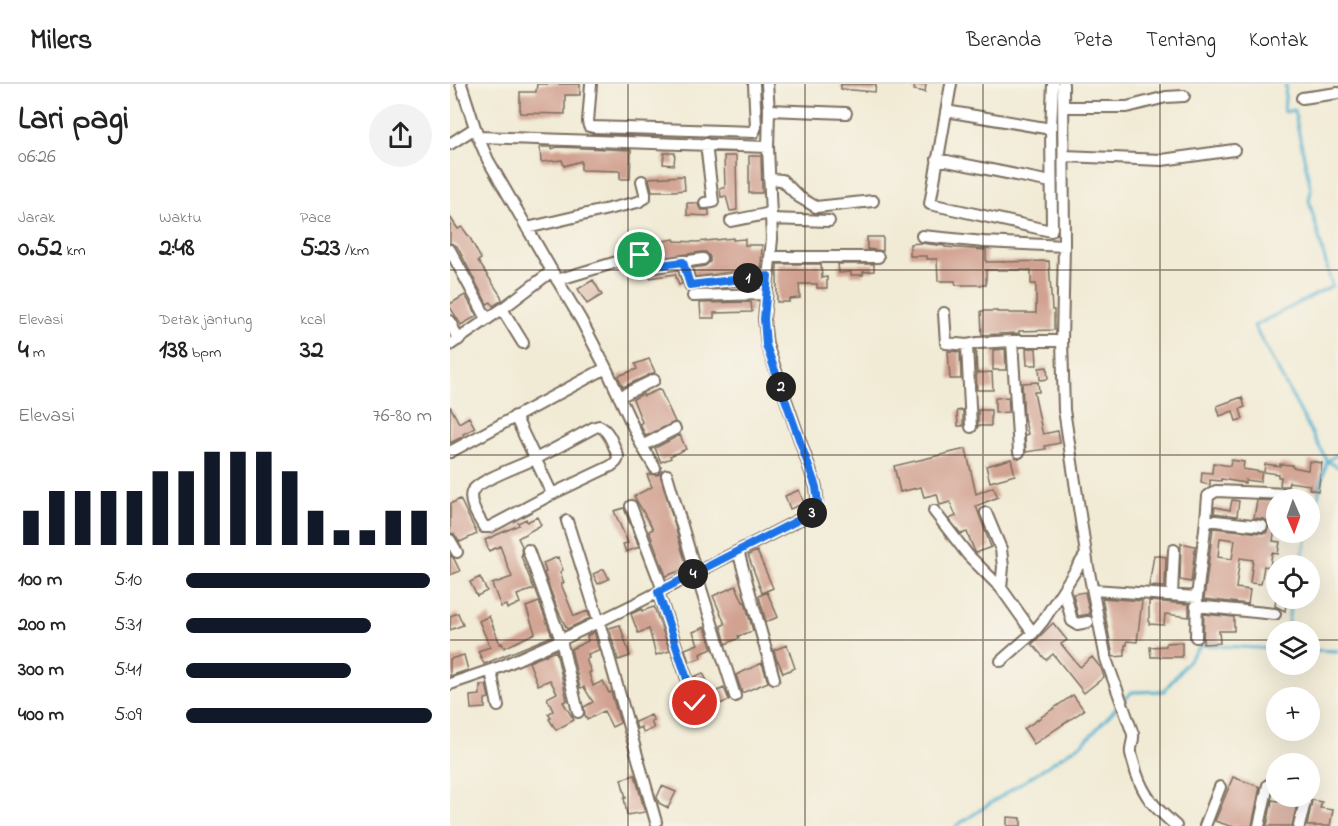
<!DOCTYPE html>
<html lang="id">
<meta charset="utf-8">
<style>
:root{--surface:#fff;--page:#f2f2f2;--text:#222;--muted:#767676;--line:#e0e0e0;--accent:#111827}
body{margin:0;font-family:"Indie Flower",sans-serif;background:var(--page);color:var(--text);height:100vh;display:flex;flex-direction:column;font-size:22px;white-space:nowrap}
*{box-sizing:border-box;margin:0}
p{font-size:20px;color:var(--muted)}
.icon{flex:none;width:33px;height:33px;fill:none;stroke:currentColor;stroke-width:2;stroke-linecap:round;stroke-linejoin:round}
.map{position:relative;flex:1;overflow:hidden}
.details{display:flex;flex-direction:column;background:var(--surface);width:450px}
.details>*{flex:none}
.needle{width:39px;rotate:178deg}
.buttons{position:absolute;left:816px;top:405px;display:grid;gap:12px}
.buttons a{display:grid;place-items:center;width:54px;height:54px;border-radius:50%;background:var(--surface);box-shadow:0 6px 24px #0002;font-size:30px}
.pin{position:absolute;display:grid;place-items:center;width:51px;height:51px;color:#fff;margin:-26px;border:3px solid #fff;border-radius:50%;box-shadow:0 2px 6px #0007}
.km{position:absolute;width:30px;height:30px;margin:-15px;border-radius:50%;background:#222;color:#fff;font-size:16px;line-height:30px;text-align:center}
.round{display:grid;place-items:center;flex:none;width:63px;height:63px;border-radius:32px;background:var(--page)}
.overview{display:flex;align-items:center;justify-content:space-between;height:102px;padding:0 18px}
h1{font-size:33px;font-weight:700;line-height:45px}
.stats{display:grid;grid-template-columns:repeat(3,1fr);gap:9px;height:102px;padding:6px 18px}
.stats div{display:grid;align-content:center}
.stats b{font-size:26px;font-weight:700}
.stats small{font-size:16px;font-weight:400}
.stats p{font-size:16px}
.chart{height:168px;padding:12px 18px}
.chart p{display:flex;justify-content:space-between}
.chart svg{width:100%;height:108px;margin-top:6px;stroke:var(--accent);stroke-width:6}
ul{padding:0 18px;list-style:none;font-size:20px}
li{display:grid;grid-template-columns:96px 72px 1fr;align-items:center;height:45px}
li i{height:15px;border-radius:8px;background:var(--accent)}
header{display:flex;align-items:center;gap:36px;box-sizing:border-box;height:84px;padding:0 30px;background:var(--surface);border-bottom:2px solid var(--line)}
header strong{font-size:28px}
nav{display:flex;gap:33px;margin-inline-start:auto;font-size:21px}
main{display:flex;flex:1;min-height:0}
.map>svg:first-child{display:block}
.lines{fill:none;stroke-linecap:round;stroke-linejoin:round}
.stream{stroke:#4eafcd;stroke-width:3}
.building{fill:#d1a191;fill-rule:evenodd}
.minor-casing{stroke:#7b6e5e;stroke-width:14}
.minor{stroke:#fff;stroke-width:10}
.route-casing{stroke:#fff;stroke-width:12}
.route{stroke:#1a73e8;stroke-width:8}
.grid{fill:none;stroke:#3b2a1e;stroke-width:1.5;stroke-opacity:0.55}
</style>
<header>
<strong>Milers</strong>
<nav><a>Beranda</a><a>Peta</a><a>Tentang</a><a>Kontak</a></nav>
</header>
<main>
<section class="details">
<div class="overview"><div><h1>Lari pagi</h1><p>06:26</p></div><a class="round"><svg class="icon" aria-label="share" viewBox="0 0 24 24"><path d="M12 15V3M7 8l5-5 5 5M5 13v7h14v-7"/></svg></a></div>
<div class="stats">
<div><p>Jarak</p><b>0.52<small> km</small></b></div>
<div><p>Waktu</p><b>2:48</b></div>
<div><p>Pace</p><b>5:23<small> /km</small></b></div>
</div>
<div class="stats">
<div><p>Elevasi</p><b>4<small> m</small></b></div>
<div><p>Detak jantung</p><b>138<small> bpm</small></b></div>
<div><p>kcal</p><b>32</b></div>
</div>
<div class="chart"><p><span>Elevasi</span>76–80 m</p>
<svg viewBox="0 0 160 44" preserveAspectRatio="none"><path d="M5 44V30M15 44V22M25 44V22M35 44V22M45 44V22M55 44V14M65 44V14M75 44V6M85 44V6M95 44V6M105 44V14M115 44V30M125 44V38M135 44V38M145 44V30M155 44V30"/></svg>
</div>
<ul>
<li><b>100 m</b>5:10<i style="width:99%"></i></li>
<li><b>200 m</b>5:31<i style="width:75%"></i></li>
<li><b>300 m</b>5:41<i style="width:67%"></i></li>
<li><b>400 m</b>5:09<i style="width:100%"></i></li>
</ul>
</section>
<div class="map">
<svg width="888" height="742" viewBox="0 0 888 742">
<rect width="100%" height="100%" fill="#f7f3e8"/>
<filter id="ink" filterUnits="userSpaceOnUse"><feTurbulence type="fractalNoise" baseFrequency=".0167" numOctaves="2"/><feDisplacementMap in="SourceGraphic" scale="12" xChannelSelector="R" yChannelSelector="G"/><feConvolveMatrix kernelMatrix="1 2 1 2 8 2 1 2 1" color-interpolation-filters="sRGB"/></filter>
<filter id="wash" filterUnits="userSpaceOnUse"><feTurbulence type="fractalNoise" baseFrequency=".008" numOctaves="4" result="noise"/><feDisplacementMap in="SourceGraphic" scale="24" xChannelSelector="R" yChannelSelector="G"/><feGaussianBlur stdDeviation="1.35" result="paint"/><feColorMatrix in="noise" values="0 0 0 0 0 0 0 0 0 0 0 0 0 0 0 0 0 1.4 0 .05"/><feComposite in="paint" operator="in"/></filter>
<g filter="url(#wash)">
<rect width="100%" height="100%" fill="#f1ebd5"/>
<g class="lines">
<path class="stream" d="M836,0L834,28L844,26L861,106L859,116L882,202L804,242L877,377L888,383
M860,444L877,377L888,370
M850,482L858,448
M837,548L841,514
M860,566L888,567
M674,616L682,608L714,607L751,561L826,565
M506,742L634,658L669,621"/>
</g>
<g id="blocks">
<path class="building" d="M87,0H130V11H115V30L70,29V8H86Z
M391,0H426L425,8L391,5Z
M465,0H476L475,8L464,6Z
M90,63H102V65L107,63L181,66L180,95H170V87L131,86V77L114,82L112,76L91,78Z
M214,69H225L224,81L213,80Z
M274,72H286L287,126L280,127L276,112L271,113L270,104H275Z
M299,72H311L312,109H299Z
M234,92L235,106L223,107H202L199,94Z
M237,119H248L249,123L252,126H259V132L237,131Z
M0,133L8,145L12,143L20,154L31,175L28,177L51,212L52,216L43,222L41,218L37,220L7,162L0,159Z
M417,153H433V167L417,165Z
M283,154V156L295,155V161H312L311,185L287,188V187L245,193L243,184L255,182L260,178V173L256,168H252L202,175L195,166L193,159L202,157L203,159L224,155L225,157L247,158Z
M471,159L495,162V163L536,166V178L599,177L602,226H604V246L569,247V249L532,251L531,227H547V228H559V229H586V200H581V186H536V201H506L505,197H488L487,175H477V172H460V160Z
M327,180H371L372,194L377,193V204H367V200H349L350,214L339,215V218H327Z
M388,180H424V187L413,188V191H401V188L389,189Z
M228,186L232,200L229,201L225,190L200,194L199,190Z
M143,196L152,211L137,220L128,205Z
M15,211L27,232L11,241L0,223V220Z
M301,218L302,228L264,229V234H251L250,219Z
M576,264H586L587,281H577Z
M555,265L556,286H543V266Z
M498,267L510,268L511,295H500Z
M525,267H526L527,289L542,288L543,306H527Z
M199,275L205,288L173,303L168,292L187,285L185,280Z
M597,283L598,295L590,296L589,284Z
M588,298L589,308H584L592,347L593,350L608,347L610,359L595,362L596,365L576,368L575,351L578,350L574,333L572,299Z
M210,305L225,338L196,352L190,340L192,338L183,315L193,310L194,312Z
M558,313L559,328L545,329V314Z
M792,313L795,323L790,325L793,335L786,337L783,327L770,332L767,322Z
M0,322L9,339L19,333L25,344L13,350L14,352L0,359Z
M513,326V342H508L507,327Z
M528,326H541V342H528Z
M230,351L236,365L220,372L221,374L211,378L205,364Z
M516,365L526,410L543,403L548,413L526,422L541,463L526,469L524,466L517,448L511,450L499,435L506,432L500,418L490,421L487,410L474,413L471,403L450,408L444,382Z
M561,375L565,391L540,398L536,382Z
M781,376L794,378L793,385L812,388L810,398L795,396V399L771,395V397L760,396V401L751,399L752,388L762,389L763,379L780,382Z
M859,377L872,379L868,407L859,405L860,401L839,398L838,402H830L831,393H828V390L814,388L815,380L830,382V380L842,381V383L858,386Z
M201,390L206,391L210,390L237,484L216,492L199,447L203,445L184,412L202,403L197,391Z
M349,406L354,419L340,425L335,412Z
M10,415L27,450L10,458L4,450L0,449V420Z
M782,416L789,417L787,432L764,429L765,423L780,426Z
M807,416L826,417V438L823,457L830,458L828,470L822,469L820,483L814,482L811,500L800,499L803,476L790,474L786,504L800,506L798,520L754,515L763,444L811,449H816L819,443V438L813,435L804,434ZM770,454L785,456L782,475L768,473Z
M174,424L189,463L176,468L173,460L178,459L164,427Z
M87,433L91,441L68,454L72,462L71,465L72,471L71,472L84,505L67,511L70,519L57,525L56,521L51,523L42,500L62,493L50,462L39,467L35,456L69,441L68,439L76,435L77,438Z
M731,459L745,462L741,498L730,496Z
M307,467L323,504L312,509L298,471Z
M0,471L4,475L10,487L0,491Z
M704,471L716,473L715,503L699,502Z
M108,473L113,486L110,488L114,499L111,500L122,527L124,532L138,527L140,534L117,545L107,524L94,489L96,488L93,479Z
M154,485L159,495L148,500L143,490Z
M30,493L37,507L27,512L20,498Z
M286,502L293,518H295L303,547L288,552L289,554L276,560L271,542L275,540L263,512Z
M317,508L328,533L316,538L309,512Z
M635,508L640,530L628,532L623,510Z
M652,514L692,517L687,558L677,557V561H675V572L663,573Z
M826,514H837L835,527L825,522Z
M699,517L739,520V533L715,530L714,541L699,540Z
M89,518L102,552L34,580L28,567L40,563L29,537L39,532L50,560L52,559L54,564L85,549L76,523Z
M204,523L220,567L206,571L199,545L188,549L181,530L192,525V527Z
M8,529L13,541L0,546V532Z
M754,530L784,533V547H769L770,559L753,560Z
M603,539L617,556L611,560L630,583L642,573L651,584L654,593L634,609L603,570L596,576L582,560Z
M170,541L180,572L168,576L159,544Z
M255,543L262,565L250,570L251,574L239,578L235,565L248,560L243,548Z
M144,548L149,566L138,570L139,574L136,575L141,588L139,589L143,602L153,597L159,609L161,608L170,639L162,643L154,627L137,636L135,631L134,623L143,618L134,603L130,604L121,565L138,557L137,552Z
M732,558V573H701L700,563L716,562V559Z
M337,561L345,584L333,589L328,577L327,578L324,566Z
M106,567L117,616L113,618L124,636L106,646L99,635L101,634L98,630L103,627L97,614L107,609L100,596L88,601L79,578Z
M14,571L18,586L0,592V575Z
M312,579L318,598L292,609L286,591Z
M253,589L258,599L248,603L244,593Z
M30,601H36L39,614L35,615V624L21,625L20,612L30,611Z
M274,604L279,616L265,622L260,610Z
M623,611L634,626L584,660L574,645Z
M201,631L204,637L201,638L204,644L194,649L191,643L187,645L185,638Z
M185,691L195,728L177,731L174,714H176L171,695Z
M783,693L810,703L802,742H780L765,737Z
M212,702L226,708L218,724L209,719L207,713Z
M822,716L847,720L842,742H817Z
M862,716L872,718L870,724L883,726L880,742H857Z
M557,733L571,734V742H557Z"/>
</g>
</g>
<g filter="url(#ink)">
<use href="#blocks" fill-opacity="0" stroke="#7b6e5e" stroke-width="1.5"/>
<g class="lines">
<defs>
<path id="minor" d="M141,0L138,38L139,42L143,43L304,48L306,43L304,0
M501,0L480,120L601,147L602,144L601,45L603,0
M613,0L614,162L612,257L614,326L638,483L656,575L683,650C684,657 680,662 681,669C682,675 685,682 686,688C695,715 706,724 726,742
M852,14L888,9
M613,23H677L716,13L734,12
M319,26L396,29
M496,27L601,45
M28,53L318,63
M0,60L25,44
M614,72L712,76L784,66
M487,75L601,98
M319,95L332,96L349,113L366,123L423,117
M255,119L263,118L256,60
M321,135L379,137
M281,137L321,129
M77,144L188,118L195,114V109L192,97
M472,152L534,158L614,162
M0,166L37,235
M320,173H428
M233,178L240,201L318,192
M107,196L190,171L198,183L253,175
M243,212L316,210
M52,225L73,259
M494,229L496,259L517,261
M0,237L8,256
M562,257L569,368
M0,261L52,225L102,187L38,76L28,53L11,0
M156,284L192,362L205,384
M169,313L204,296
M65,332L102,410
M149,342C160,347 163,361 168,372C168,377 165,379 161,382L102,410L40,443H34C29,434 18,419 22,408C26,397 75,380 87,374C107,364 126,353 145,343Z
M521,343L517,261L528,259L562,257H612
M192,362L225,345
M0,368L156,284L131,236L102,187
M217,391L246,489L285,612
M181,422L213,506
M484,427L518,471L551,504L583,549
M536,429L551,465L553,483L551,504
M756,436L758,412L766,407L838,410
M117,437L149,538L206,738
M0,456L7,468
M78,466L111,556L128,628
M288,467L324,594
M614,506L622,537L627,540L638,538
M643,506L747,513L756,436L812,442
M208,508L245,619
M722,511L724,466
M746,522L825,530
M746,553L747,516
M551,577L583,549L593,537L636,470
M41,587L48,622
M0,600L50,583L111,556L191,517L362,429C369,419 367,414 366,403L317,261L314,235L322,155L318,63L319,26L317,0
M755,742L770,703
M809,742L818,701
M849,742L855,718"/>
</defs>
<use href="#minor" class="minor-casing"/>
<use href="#minor" class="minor"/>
</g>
</g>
<g class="lines" filter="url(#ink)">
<defs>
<path id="route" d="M190,171L198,183L233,178L240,201L318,192L314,235L316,261L366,403L368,419L362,429L208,508L245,619"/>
</defs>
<use href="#route" class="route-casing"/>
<use href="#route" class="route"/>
</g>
<path class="grid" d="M178,0V742M355,0V742M533,0V742M710,0V742M0,186H888M0,371H888M0,556H826M860,556H888"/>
</svg>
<div class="buttons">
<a><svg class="needle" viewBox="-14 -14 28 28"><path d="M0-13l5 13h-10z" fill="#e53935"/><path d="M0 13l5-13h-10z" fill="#767676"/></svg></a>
<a><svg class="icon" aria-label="locate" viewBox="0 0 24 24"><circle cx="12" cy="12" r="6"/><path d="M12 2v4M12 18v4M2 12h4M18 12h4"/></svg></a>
<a><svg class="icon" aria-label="layers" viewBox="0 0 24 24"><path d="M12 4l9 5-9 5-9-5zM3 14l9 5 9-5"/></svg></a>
<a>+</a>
<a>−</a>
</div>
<div class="pin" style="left:190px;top:171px;background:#1e9e55"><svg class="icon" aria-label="arrive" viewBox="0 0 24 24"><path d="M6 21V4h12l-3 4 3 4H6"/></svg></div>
<div class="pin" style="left:245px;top:619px;background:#d93025"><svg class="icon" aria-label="check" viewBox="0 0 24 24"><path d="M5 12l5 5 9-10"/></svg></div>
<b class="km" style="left:298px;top:194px">1</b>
<b class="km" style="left:331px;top:303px">2</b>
<b class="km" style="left:362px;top:429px">3</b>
<b class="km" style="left:243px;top:490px">4</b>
</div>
</main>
